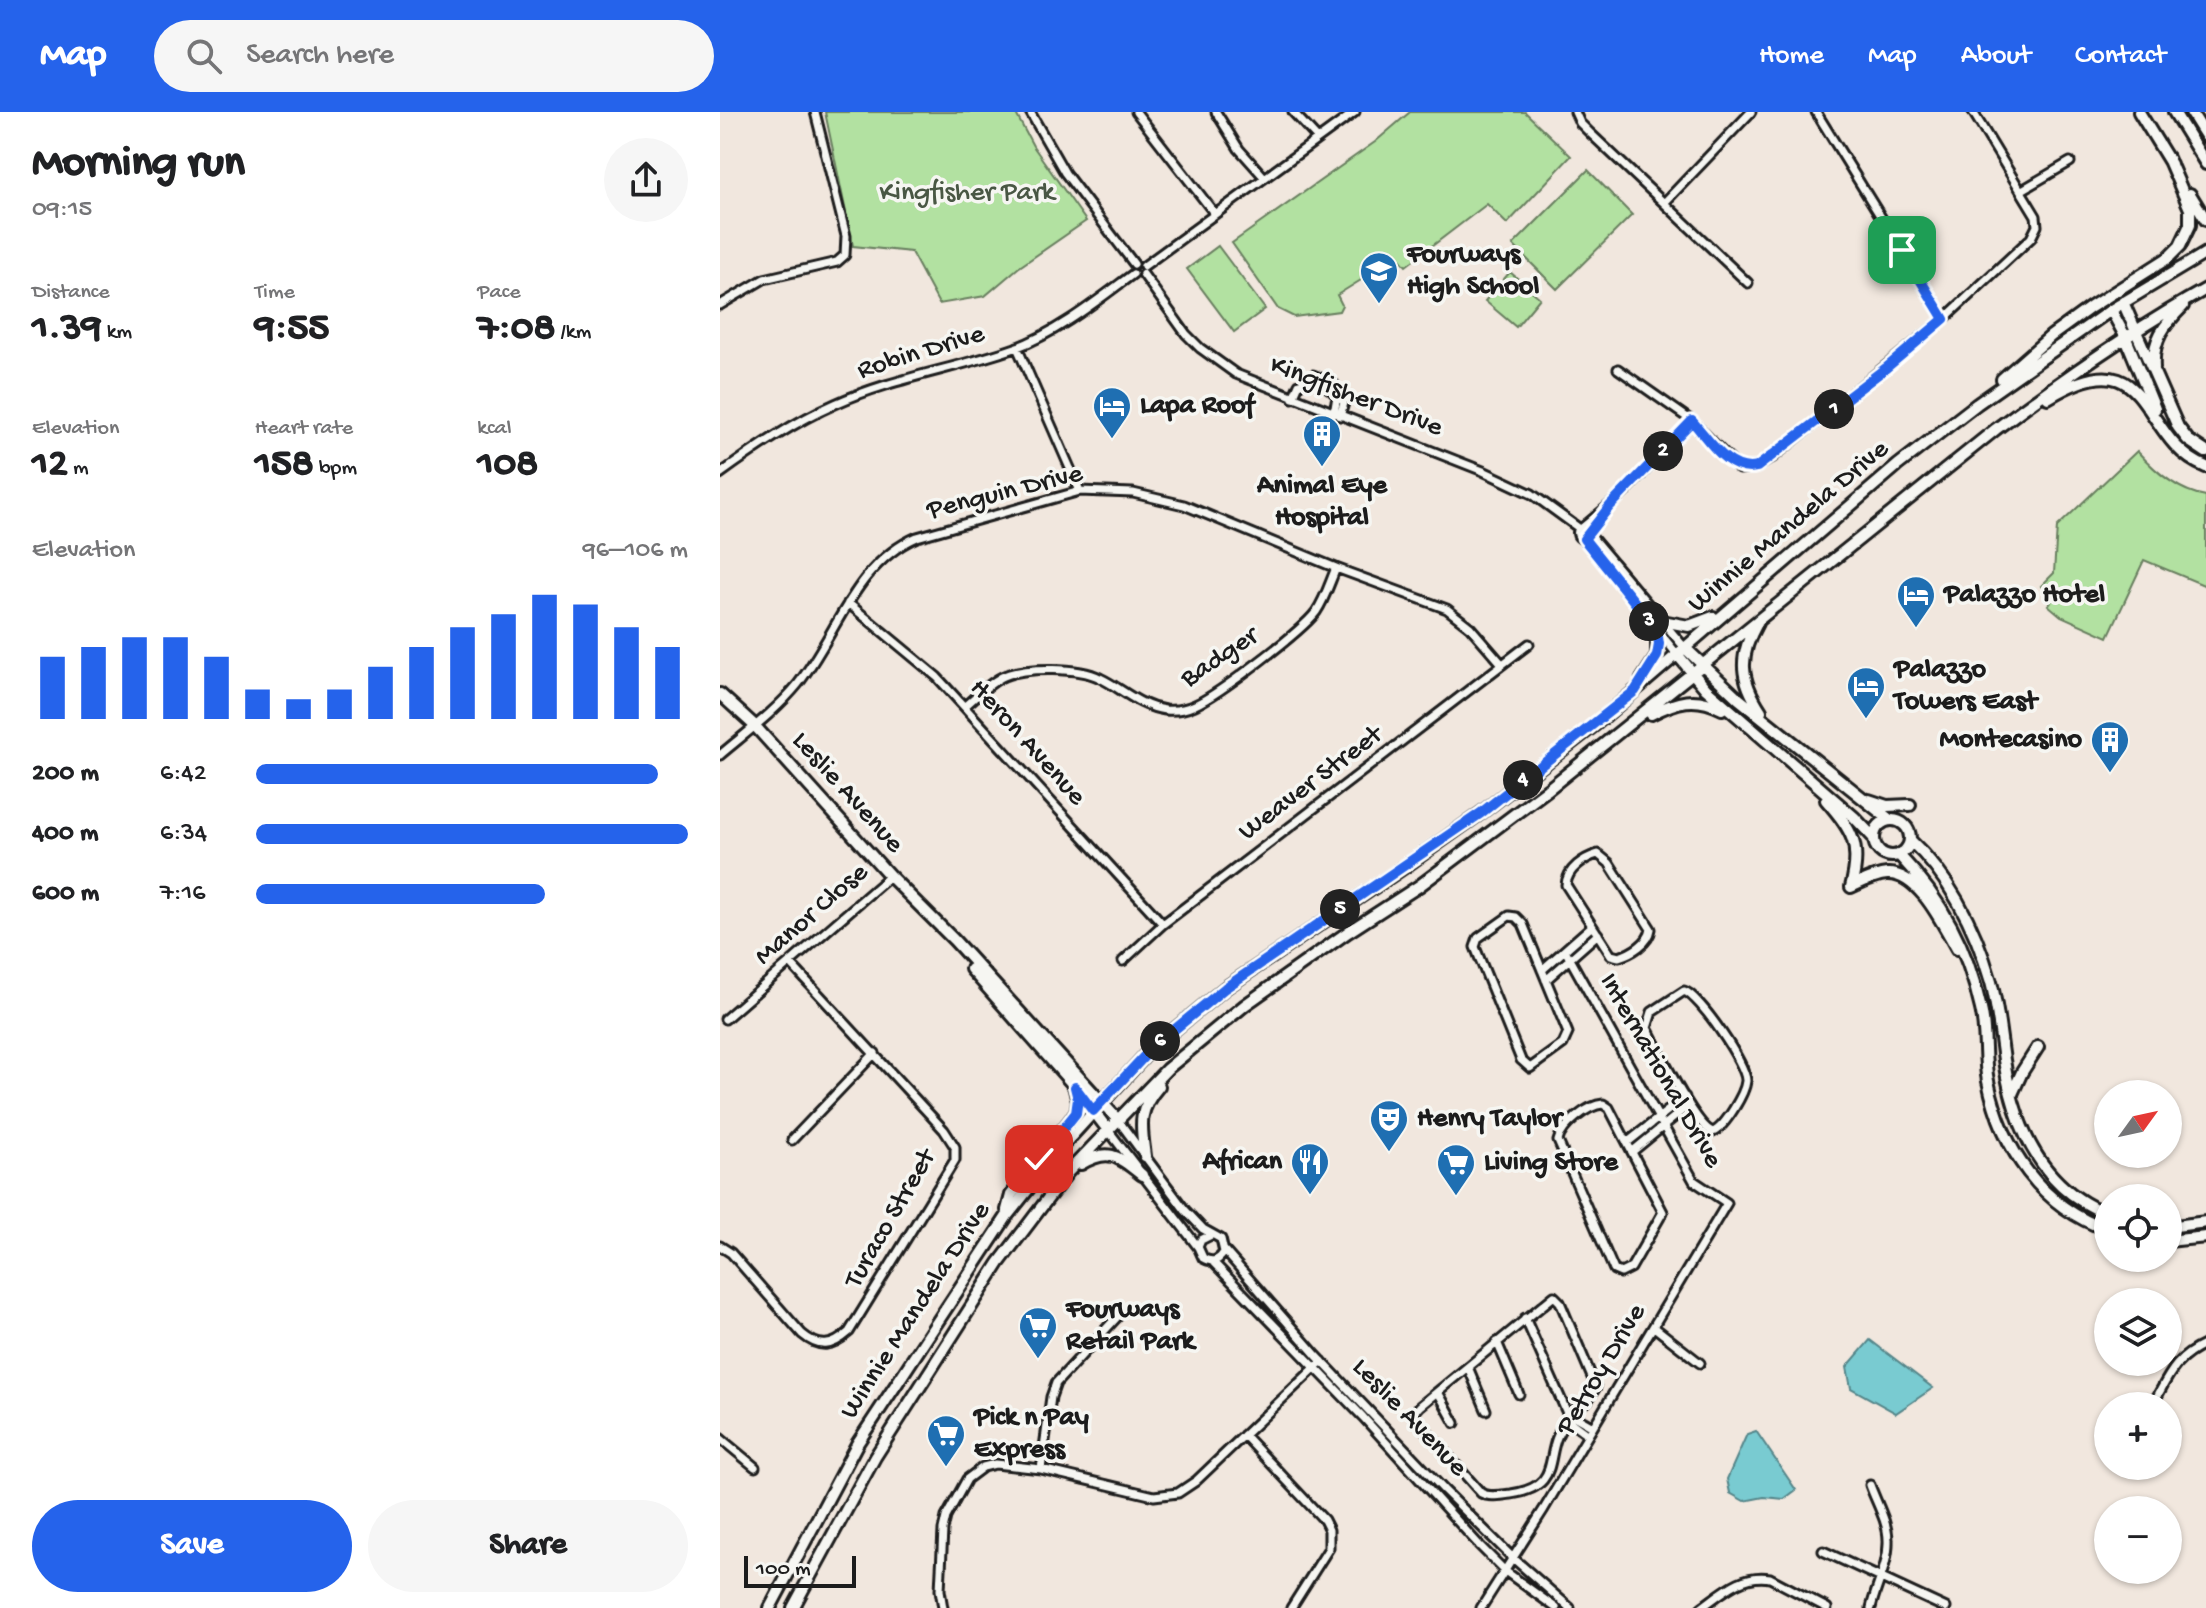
<!DOCTYPE html>
<meta charset="utf-8">
<style>
:root{--surface:#fff;--page:#f6f6f6;--text:#202124;--muted:#757577;--accent:#2563eb}
body{margin:0;font-family:"Gochi Hand",sans-serif;background:var(--page);color:var(--text);height:100vh;display:flex;flex-direction:column;font-size:30px;white-space:nowrap}
*{box-sizing:border-box;margin:0}
p{font-size:26px;color:var(--muted)}
.icon{flex:none;width:44px;height:44px;fill:none;stroke:currentColor;stroke-width:2;stroke-linecap:round;stroke-linejoin:round}
.map{position:relative;flex:1;overflow:hidden}
.drawer{display:flex;flex-direction:column;background:var(--surface);width:720px}
.drawer>*{flex:none}
.needle{width:52px;rotate:57deg}
.buttons{position:absolute;left:1374px;top:968px;display:grid;gap:16px}
.buttons a{display:grid;place-items:center;width:88px;height:88px;border-radius:50%;background:var(--surface);box-shadow:0 2px 6px #0004;font-size:40px}
.scale{position:absolute;left:24px;bottom:20px;width:112px;box-sizing:border-box;padding-left:8px;border:4px solid #1c1c1c;border-top:0;font-size:22px;line-height:28px;white-space:nowrap;color:#1c1c1c;-webkit-text-stroke:6px #f6f6f2;paint-order:stroke}
.pin{position:absolute;display:grid;place-items:center;width:68px;height:68px;color:#fff;margin:-34px;border-radius:16px;box-shadow:0 4px 12px #0006}
.km{position:absolute;width:40px;height:40px;margin:-20px;border-radius:50%;background:#222;color:#fff;font-size:22px;line-height:40px;text-align:center}
.round{display:grid;place-items:center;flex:none;width:84px;height:84px;border-radius:42px;background:var(--page)}
.summary{display:flex;align-items:center;justify-content:space-between;height:136px;padding:0 32px}
h1{font-size:44px;font-weight:700;line-height:60px}
.figures{display:grid;grid-template-columns:repeat(3,1fr);gap:12px;height:136px;padding:8px 32px}
.figures div{display:grid;align-content:center}
.figures b{font-size:40px;font-weight:700}
.figures small{font-size:22px;font-weight:400}
.figures p{font-size:22px}
.chart{height:224px;padding:16px 32px}
.chart p{display:flex;justify-content:space-between}
.chart svg{width:100%;height:144px;margin-top:8px;stroke:var(--accent);stroke-width:6}
.cta{display:flex;gap:16px;margin-top:auto;padding:16px 32px}
.cta a{flex:1;height:92px;border-radius:48px;background:var(--accent);color:#fff;font-size:32px;font-weight:700;line-height:92px;text-align:center}
.cta a+a{background:var(--page);color:var(--text)}
ul{padding:0 32px;list-style:none;font-size:26px}
li{display:grid;grid-template-columns:128px 96px 1fr;align-items:center;height:60px}
li i{height:20px;border-radius:10px;background:var(--accent)}
header{display:flex;align-items:center;gap:48px;box-sizing:border-box;height:112px;padding:0 40px;background:var(--accent);color:#fff}
header strong{font-size:38px}
nav{display:flex;gap:44px;margin-inline-start:auto;font-size:28px}
.search{width:560px;height:72px;background:var(--page);display:flex;align-items:center;gap:20px;box-sizing:border-box;padding:0 28px;border-radius:44px;color:var(--muted);font-size:30px}
main{display:flex;flex:1;min-height:0}
.map>svg:first-child{display:block}
.green{fill:#b2e1a1;stroke:#677e5e;stroke-width:2}
.water{fill:#79cbd1;stroke:#548589;stroke-width:2}
.lines{fill:none;stroke-linecap:round;stroke-linejoin:round}
.street-casing{stroke:#1c1c1c;stroke-width:13}
.secondary-casing{stroke:#1c1c1c;stroke-width:16}
.street{stroke:#f6f6f2;stroke-width:7}
.secondary{stroke:#f6f6f2;stroke-width:10}
.route-casing{stroke:#fff;stroke-width:16}
.route{stroke:#2563eb;stroke-width:10}
.labels{text-anchor:middle;dominant-baseline:central;stroke-width:7;stroke-linejoin:round;paint-order:stroke}
.park-label{font-size:28px;fill:#495744;stroke:#f6f6f2}
.poi-label{font-size:28px;font-weight:bold;fill:#1c1c1c;stroke:#f6f6f2;text-anchor:start}
.street-label{font-size:28px;fill:#1c1c1c;stroke:#f6f6f2}
</style>
<header>
<strong>Map</strong>
<div class="search"><svg class="icon" aria-label="search" viewBox="0 0 24 24"><circle cx="10" cy="10" r="6"/><path d="M15 15l6 6"/></svg>Search here</div>
<nav><a>Home</a><a>Map</a><a>About</a><a>Contact</a></nav>
</header>
<main>
<section class="drawer">
<div class="summary"><div><h1>Morning run</h1><p>09:15</p></div><a class="round"><svg class="icon" aria-label="share" viewBox="0 0 24 24"><path d="M12 15V3M7 8l5-5 5 5M5 13v7h14v-7"/></svg></a></div>
<div class="figures">
<div><p>Distance</p><b>1.39<small> km</small></b></div>
<div><p>Time</p><b>9:55</b></div>
<div><p>Pace</p><b>7:08<small> /km</small></b></div>
</div>
<div class="figures">
<div><p>Elevation</p><b>12<small> m</small></b></div>
<div><p>Heart rate</p><b>158<small> bpm</small></b></div>
<div><p>kcal</p><b>108</b></div>
</div>
<div class="chart"><p><span>Elevation</span>96–106 m</p>
<svg viewBox="0 0 160 44" preserveAspectRatio="none"><path d="M5 44V25M15 44V22M25 44V19M35 44V19M45 44V25M55 44V35M65 44V38M75 44V35M85 44V28M95 44V22M105 44V16M115 44V12M125 44V6M135 44V9M145 44V16M155 44V22"/></svg>
</div>
<ul>
<li><b>200 m</b>6:42<i style="width:93%"></i></li>
<li><b>400 m</b>6:34<i style="width:100%"></i></li>
<li><b>600 m</b>7:16<i style="width:67%"></i></li>
</ul>
<div class="cta"><a>Save</a><a>Share</a></div>
</section>
<div class="map">
<svg width="1486" height="1496" viewBox="0 0 1486 1496">
<rect width="100%" height="100%" fill="#f1e7de"/>
<filter id="ink" filterUnits="userSpaceOnUse"><feTurbulence type="fractalNoise" baseFrequency=".0125" numOctaves="2"/><feDisplacementMap in="SourceGraphic" scale="16" xChannelSelector="R" yChannelSelector="G"/><feConvolveMatrix kernelMatrix="1 2 1 2 8 2 1 2 1" color-interpolation-filters="sRGB"/></filter>
<g filter="url(#ink)">
<path class="green" d="M105,0H295L313,34L366,109L298,156L265,184L219,192L191,140L133,134Z
M690,0H805L851,44L787,112L767,92L686,154L678,145L617,183L622,193L619,199L574,205L558,197L512,131L655,30Z
M868,58L912,103L837,177L793,133Z
M498,134L545,197L514,220L467,157Z
M790,160L820,186L796,215L765,189Z
M1417,339C1435,359 1458,380 1486,384V474L1424,448L1388,525L1341,504L1328,493L1334,486L1321,474L1334,461L1337,415Z"/>
<path class="water" d="M1150,1228L1213,1276L1176,1301L1131,1276L1127,1255Z
M1036,1319L1076,1378L1064,1387L1044,1385L1024,1389L1010,1381L1007,1367L1027,1322Z"/>
<g class="lines">
<defs>
<path id="street" d="M310,0L345,61L414,152
M416,0L495,102
M496,0L519,37L544,65
M573,0L597,26
M855,0L860,11L870,21L944,91L1031,0
M1096,0L1224,207
M1302,78L1350,50
M944,91L1028,171
M424,154L635,0
M423,162L466,222L480,236L516,262L763,359L812,382L860,417
M0,193L44,167L117,150L125,143L126,124L95,0
M297,235L360,379
M898,257L972,309L1019,357L1037,355L1053,345L1224,207L1311,126L1317,114L1316,104L1253,0
M583,268L593,263L614,272L624,291L620,304
M573,286L579,272C594,268 607,271 617,284L614,302
M0,362C36,336 74,310 115,292C172,266 236,257 295,236C337,221 378,188 413,162
M857.5 421a5.5 5.5 0 1 1 11 0a5.5 5.5 0 1 1-11 0Z
M862,416L904,381L972,309
M869,422L964,535
M864,427L956,541
M128,491L217,565L443,812
M245,594C257,584 270,570 284,564C306,555 359,555 380,566C403,577 418,594 445,598C455,599 466,597 475,593C499,582 581,520 596,500C605,487 610,470 616,456
M0,643C26,621 56,599 78,572C117,522 135,452 197,425L360,379L413,381L464,393L616,456L727,497L750,515L782,552
M878,742L889,751L931,817C929,831 912,841 899,845L891,843L846,773C847,757 864,746 878,742Z
M789,804L796,805L803,812L848,921L843,932L810,956L801,948L755,835L758,826Z
M403,849L443,812L809,532
M822,858L872,814
M826,868L878,822
M964,879C979,883 1027,953 1026,969C1025,981 1005,1015 993,1020C975,1015 938,936 927,916L932,900Z
M5,907L170,764
M883,992L889,996L943,1100L911,1156L901,1161L894,1158L838,1029C841,1014 868,993 883,992Z
M398,1008L465,1098L483,1117L501,1127L504,1140C499,1149 492,1151 483,1146L478,1135L481,1128L491,1123
M388,1018L478,1135
M72,1028L155,941
M908,1030L965,985
M913,1039L969,993
M0,1134L11,1141L82,1222C100,1237 112,1235 129,1220L235,1048V1035L224,1018L70,851
M504,1138L596,1243L724,1378L793,1446L850,1496
M492,1149L643,1305L759,1433L785,1459L836,1496
M805,1206L847,1301
M934,1215L980,1251
M777,1230L799,1282
M748,1255L766,1298
M718,1280L735,1311
M1432,1294C1449,1264 1453,1247 1486,1232
M852,1303L873,1315
M847,1309C820,1339 847,1374 791,1382C781,1383 770,1386 761,1381L692,1303L700,1294L834,1184L840,1190L876,1275L868,1288L851,1301
M849,1309L868,1323
M524,1323L604,1408L609,1418V1436L571,1496
M0,1326L35,1355
M321,1357L331,1285L336,1271L398,1204
M1150,1373C1156,1390 1168,1410 1168,1428C1169,1451 1156,1474 1151,1496
M1103,1439L1226,1496
M223,1496L220,1478L223,1418L226,1405L247,1367L263,1355L275,1352L321,1357L434,1384L458,1381L476,1369L602,1249
M761,1496L824,1397L1007,1091L974,1069L845,838
M981,1496C1002,1481 1022,1461 1050,1466L1107,1496"/>
<path id="secondary" d="M1419,0L1451,52
M1454,0L1486,52
M1471,0L1486,24
M1470,82L1486,108
M1403,190L1458,315L1468,328L1486,340
M1391,198L1405,224L1435,297
M1434,256C1432,228 1444,213 1463,194
M1282,267L1331,224L1371,195L1448,146L1460,134L1470,113V97L1448,46
M1328,286C1435,221 1416,327 1486,355
M942,509L969,514L993,505
M1037,511C1018,545 1020,567 1041,599
M964,535L1019,587L1170,708
M956,541L986,577L1134,705L1154,726
M922,567L937,544V518
M0,582L34,613L170,764L234,828L398,1008
M931,602C957,589 975,583 1002,597
M1106,688C1133,719 1142,734 1131,775
M1149,688L1167,694L1190,693
M1154 726a18 18 0 1 1 36 0a18 18 0 1 1-36 0Z
M1190,728C1230,765 1256,818 1271,870C1278,896 1280,922 1284,948C1294,1014 1322,1077 1388,1102
M1179,743C1223,789 1247,835 1261,897C1267,921 1263,945 1268,969C1282,1037 1321,1095 1388,1118
M1131,775C1142,770 1154,763 1167,762C1199,760 1223,813 1237,837
M251,857L355,975L388,1018
M1292,982L1302,960L1318,935
M425,1044C421,1014 417,999 439,974
M361,1052C390,1035 399,1045 422,1063
M287,1098L291,1083L356,1001L358,990L355,977
M1448,1115L1486,1110
M1448,1129L1486,1125
M50,1496L137,1332L287,1104L347,1029L432,936L505,876L686,754L761,701L875,613L1178,353L1257,292L1391,198L1486,141
M73,1496L155,1345L279,1151L348,1060L447,957L525,893L628,820L699,774L827,678L1276,317C1344,266 1412,218 1486,177"/>
</defs>
<use href="#street" class="street-casing"/>
<use href="#secondary" class="secondary-casing"/>
<use href="#street" class="street"/>
<use href="#secondary" class="secondary"/>
</g>
</g>
<g class="lines" filter="url(#ink)">
<defs>
<path id="route" d="M319,1047L356,1001L358,987L355,975L373,999L432,936L505,876L761,701L915,579L937,544L939,532L937,518L864,427L890,394L972,309C989,328 1009,362 1037,355L1166,256L1224,207L1182,138"/>
</defs>
<use href="#route" class="route-casing"/>
<use href="#route" class="route"/>
</g>
<defs>
<symbol id="school-pin" viewBox="-11 -11 22 30"><path d="M0 17L-7.5 6A9.5 9.5 0 1 1 7.5 6Z" fill="#1f6fb2" stroke="#f6f6f2"/><path d="M0-5L7-2L0 1L-7-2ZM-4 1L0 2.5L4 1V4Q0 6-4 4Z" fill="#fff"/></symbol>
<symbol id="hotel-pin" viewBox="-11 -11 22 30"><path d="M0 17L-7.5 6A9.5 9.5 0 1 1 7.5 6Z" fill="#1f6fb2" stroke="#f6f6f2"/><path d="M-6-4.5h1.5V1H6V5H4.5V3h-9V5H-6ZM-4 0a1.8 1.8 0 1 1 3.6 0ZM.5 0V-2.5h3Q6-2.5 6 0Z" fill="#fff"/></symbol>
<symbol id="building-pin" viewBox="-11 -11 22 30"><path d="M0 17L-7.5 6A9.5 9.5 0 1 1 7.5 6Z" fill="#1f6fb2" stroke="#f6f6f2"/><path d="M-4-6H4V6H1V3H-1V6H-4ZM-2.5-4.3h1.7v1.8h-1.7ZM.8-4.3h1.7v1.8H.8ZM-2.5-1h1.7V.8h-1.7ZM.8-1h1.7V.8H.8Z" fill="#fff"/></symbol>
<symbol id="theatre-pin" viewBox="-11 -11 22 30"><path d="M0 17L-7.5 6A9.5 9.5 0 1 1 7.5 6Z" fill="#1f6fb2" stroke="#f6f6f2"/><path d="M-5-5.5Q0-4 5-5.5V0Q5 5 0 6Q-5 5-5 0ZM-3.3-2.5H-1v1.5H-3.3ZM1-2.5H3.3v1.5H1ZM-2.8 1Q0 5.5 2.8 1Z" fill="#fff"/></symbol>
<symbol id="restaurant-pin" viewBox="-11 -11 22 30"><path d="M0 17L-7.5 6A9.5 9.5 0 1 1 7.5 6Z" fill="#1f6fb2" stroke="#f6f6f2"/><path d="M-5-6h1v4h1v-4h1v4h1v-4h1v5L-1.5 .5V6h-2V.5L-5-1ZM5-6V6H3V1.5H1.5Q1.5-4 5-6Z" fill="#fff"/></symbol>
<symbol id="supermarket-pin" viewBox="-11 -11 22 30"><path d="M0 17L-7.5 6A9.5 9.5 0 1 1 7.5 6Z" fill="#1f6fb2" stroke="#f6f6f2"/><path d="M-6-5.5h2.5l.6 2H6L4.5 2H-2.5L-4.4-4H-6ZM-1.5 3.2a1.3 1.3 0 1 0 .1 0ZM3 3.2a1.3 1.3 0 1 0 .1 0Z" fill="#fff"/></symbol>
</defs>
<g fill-rule="evenodd">
<use href="#school-pin" x="637" y="137" width="44" height="60"/>
<use href="#hotel-pin" x="370" y="272" width="44" height="60"/>
<use href="#building-pin" x="580" y="300" width="44" height="60"/>
<use href="#hotel-pin" x="1174" y="461" width="44" height="60"/>
<use href="#hotel-pin" x="1124" y="552" width="44" height="60"/>
<use href="#building-pin" x="1368" y="606" width="44" height="60"/>
<use href="#theatre-pin" x="647" y="985" width="44" height="60"/>
<use href="#restaurant-pin" x="568" y="1028" width="44" height="60"/>
<use href="#supermarket-pin" x="714" y="1029" width="44" height="60"/>
<use href="#supermarket-pin" x="296" y="1192" width="44" height="60"/>
<use href="#supermarket-pin" x="204" y="1300" width="44" height="60"/>
</g>
<g class="labels">
<g class="park-label">
<text x="247" y="81">Kingfisher Park</text>
</g>
<g class="poi-label">
<text x="687" y="143">Fourways<tspan x="687" dy="32">High School</tspan></text>
<text x="420" y="294">Lapa Roof</text>
<text x="602" y="374" text-anchor="middle">Animal Eye<tspan x="602" dy="32">Hospital</tspan></text>
<text x="1224" y="483">Palazzo Hotel</text>
<text x="1174" y="558">Palazzo<tspan x="1174" dy="32">Towers East</tspan></text>
<text x="1362" y="628" text-anchor="end">Montecasino</text>
<text x="697" y="1007">Henry Taylor</text>
<text x="562" y="1050" text-anchor="end">African</text>
<text x="764" y="1051">Living Store</text>
<text x="346" y="1198">Fourways<tspan x="346" dy="32">Retail Park</tspan></text>
<text x="254" y="1306">Pick n Pay<tspan x="254" dy="32">Express</tspan></text>
</g>
<g class="street-label">
<text transform="translate(201 241) rotate(-17)">Robin Drive</text>
<text transform="translate(636 285) rotate(21)">Kingfisher Drive</text>
<text transform="translate(285 381) rotate(-14)">Penguin Drive</text>
<text transform="translate(1069 415) rotate(-40)">Winnie Mandela Drive</text>
<text transform="translate(500 546) rotate(-34)">Badger</text>
<text transform="translate(307 631) rotate(48)">Heron Avenue</text>
<text transform="translate(591 672) rotate(-37)">Weaver Street</text>
<text transform="translate(127 681) rotate(48)">Leslie Avenue</text>
<text transform="translate(92 803) rotate(-41)">Manor Close</text>
<text transform="translate(940 959) rotate(60)">International Drive</text>
<text transform="translate(171 1107) rotate(-60)">Turaco Street</text>
<text transform="translate(196 1199) rotate(-57)">Winnie Mandela Drive</text>
<text transform="translate(882 1258) rotate(-59)">Petroy Drive</text>
<text transform="translate(689 1306) rotate(46)">Leslie Avenue</text>
</g>
</g>
</svg>
<div class="buttons">
<a><svg class="needle" viewBox="-14 -14 28 28"><path d="M0-13l5 13h-10z" fill="#e53935"/><path d="M0 13l5-13h-10z" fill="#757577"/></svg></a>
<a><svg class="icon" aria-label="locate" viewBox="0 0 24 24"><circle cx="12" cy="12" r="6"/><path d="M12 2v4M12 18v4M2 12h4M18 12h4"/></svg></a>
<a><svg class="icon" aria-label="layers" viewBox="0 0 24 24"><path d="M12 4l9 5-9 5-9-5zM3 14l9 5 9-5"/></svg></a>
<a>+</a>
<a>−</a>
</div>
<div class="scale">100 m</div>
<div class="pin" style="left:1182px;top:138px;background:#1e9e55"><svg class="icon" aria-label="arrive" viewBox="0 0 24 24"><path d="M6 21V4h12l-3 4 3 4H6"/></svg></div>
<div class="pin" style="left:319px;top:1047px;background:#d93025"><svg class="icon" aria-label="check" viewBox="0 0 24 24"><path d="M5 12l5 5 9-10"/></svg></div>
<b class="km" style="left:1114px;top:297px">1</b>
<b class="km" style="left:943px;top:339px">2</b>
<b class="km" style="left:929px;top:509px">3</b>
<b class="km" style="left:803px;top:668px">4</b>
<b class="km" style="left:620px;top:797px">5</b>
<b class="km" style="left:440px;top:929px">6</b>
</div>
</main>
